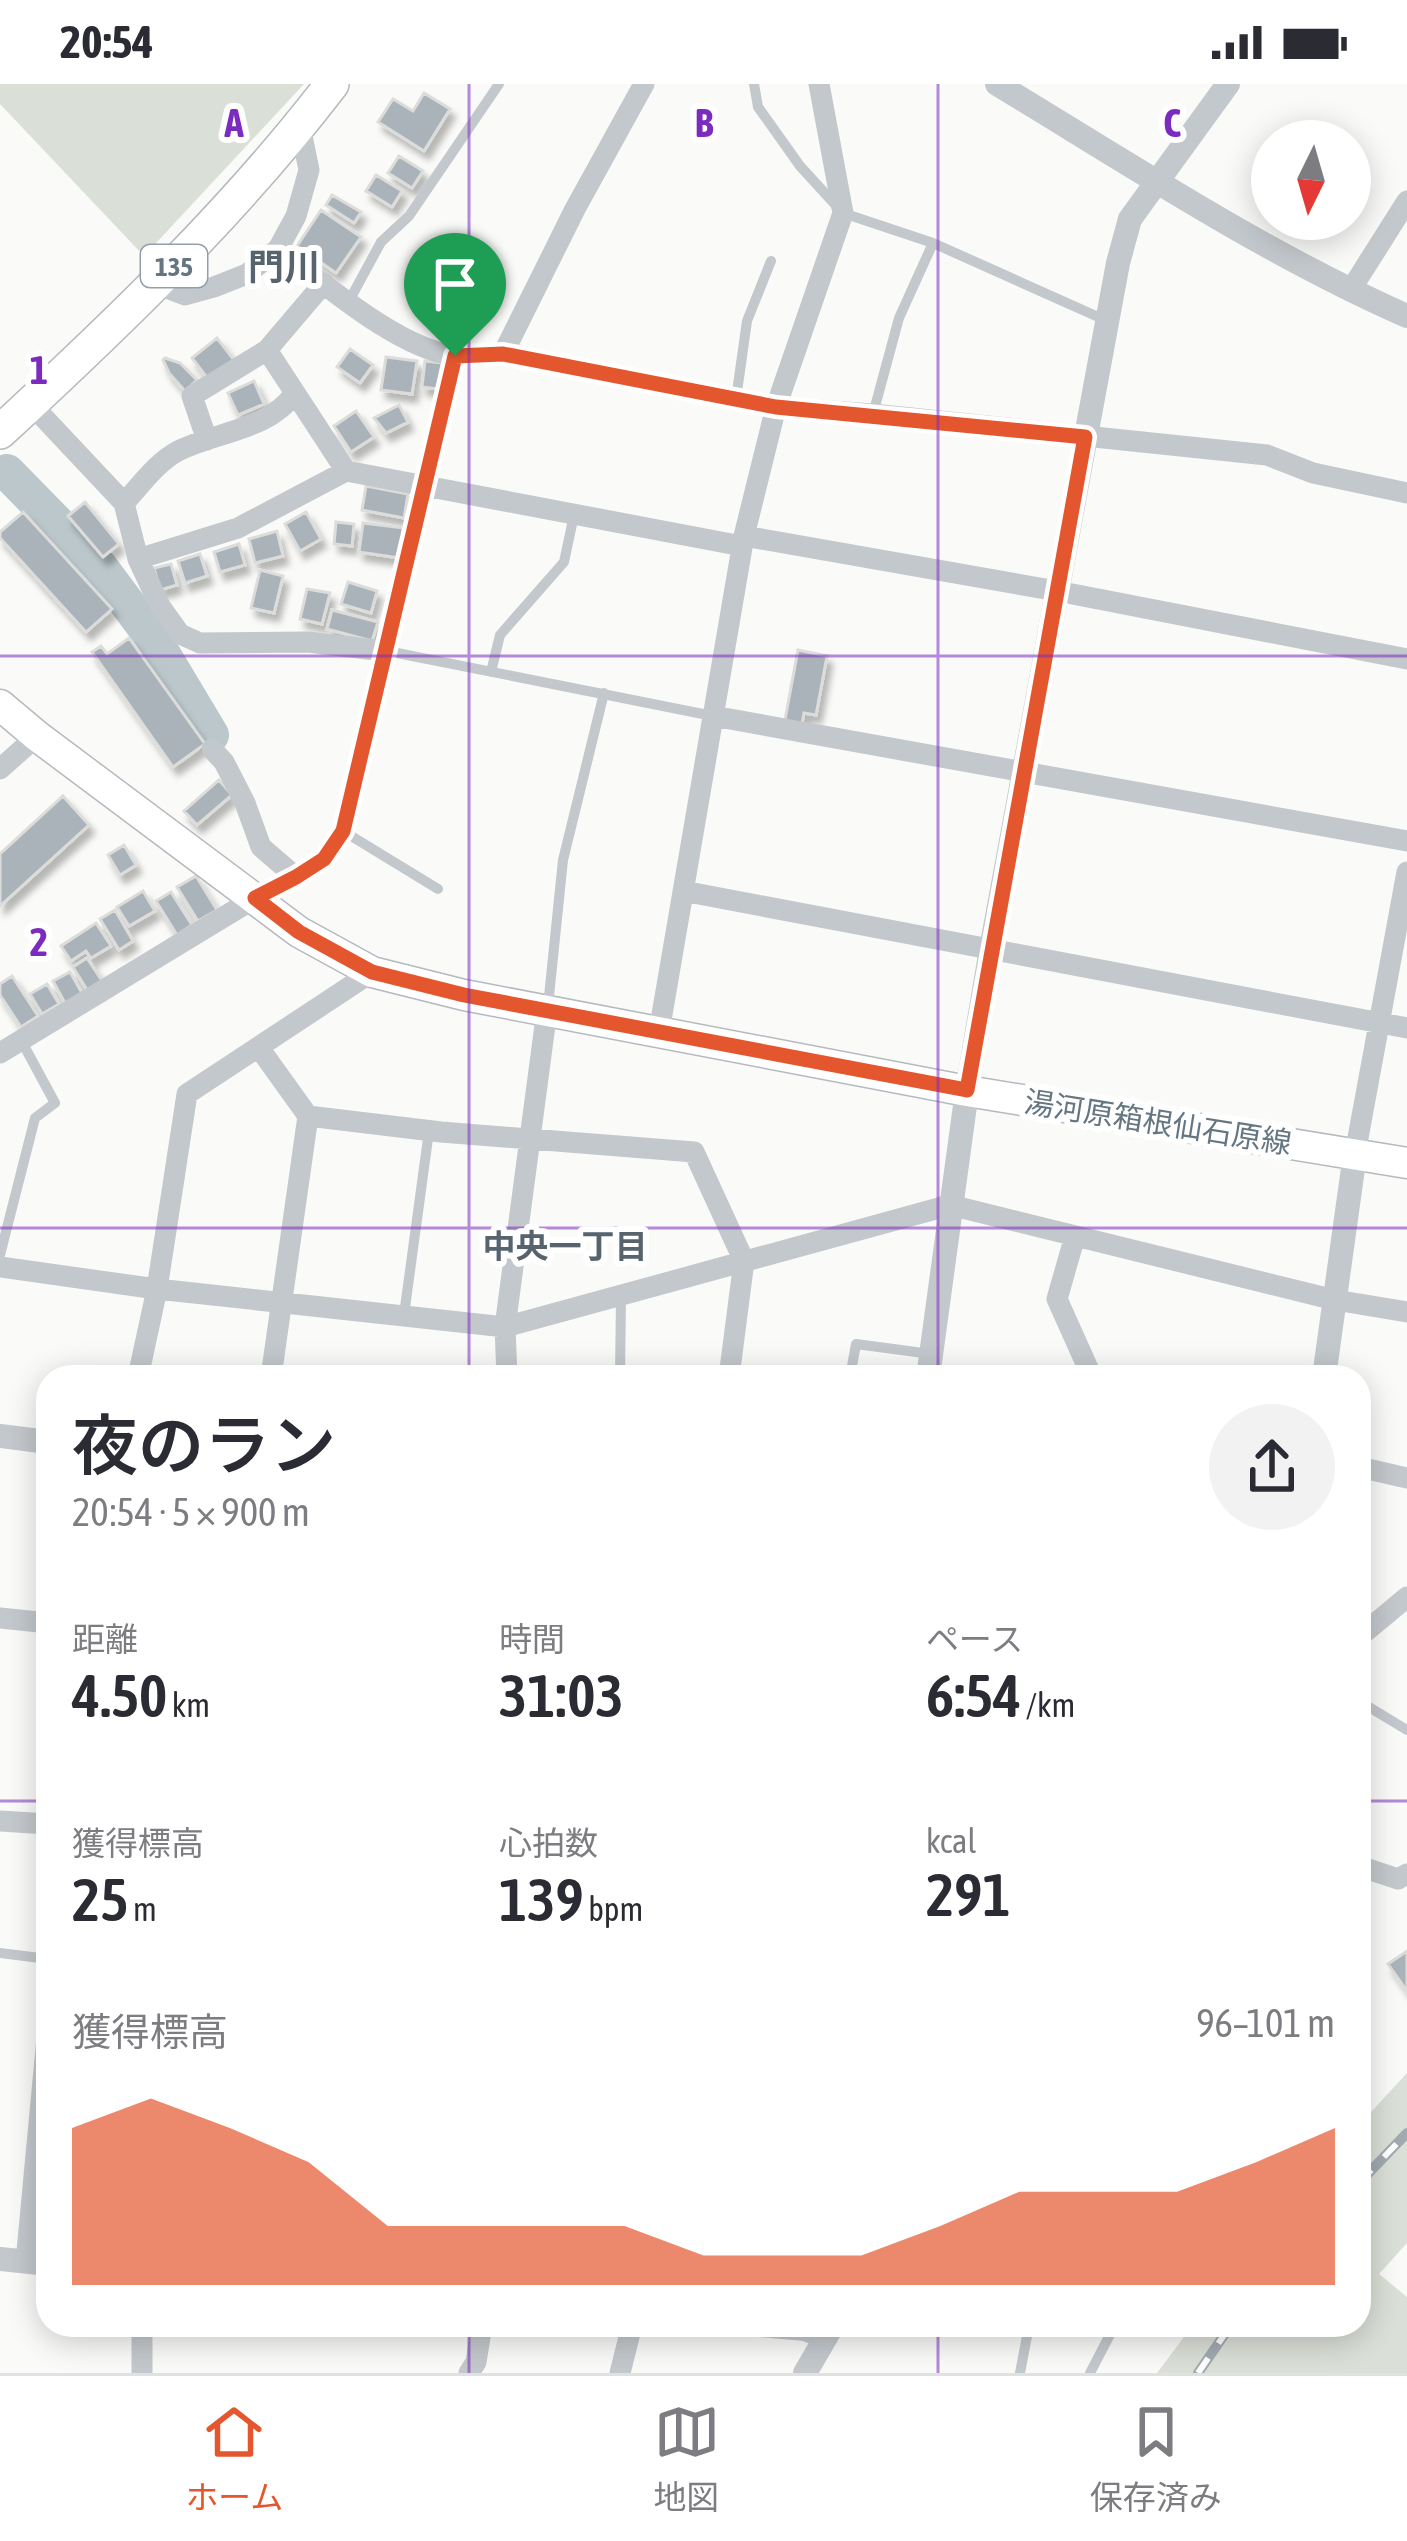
<!DOCTYPE html>
<html lang="ja">
<meta charset="utf-8">
<style>
:root{--surface:#fff;--page:#f2f2f3;--text:#2b2b33;--muted:#7c7c81;--line:#e1e1e2;--accent:#e4572e}
body{margin:0;font-family:"Asap Condensed","Noto Sans JP",sans-serif;background:var(--page);color:var(--text);height:100vh;display:flex;flex-direction:column;font-size:45px;white-space:nowrap}
*{box-sizing:border-box;margin:0}
p{font-size:39px;color:var(--muted)}
.icon{flex:none;width:66px;height:66px;fill:none;stroke:currentColor;stroke-width:2;stroke-linecap:round;stroke-linejoin:round}
.map{position:relative;flex:1;overflow:hidden}
.details{position:absolute;left:36px;top:1281px;width:1335px;height:972px;display:flex;flex-direction:column;background:var(--surface);border-radius:36px;box-shadow:0 6px 30px #0003}
.details>*{flex:none}
.needle{width:78px;rotate:185deg}
.tools{position:absolute;left:1251px;top:36px;display:grid;gap:24px}
.tools a{display:grid;place-items:center;width:120px;height:120px;border-radius:50%;background:var(--surface);box-shadow:0 6px 30px #0003;font-size:60px}
.pin{position:absolute;display:grid;place-items:center;width:102px;height:102px;color:#fff;margin:-123px -51px;border-radius:50% 50% 50% 0;rotate:-45deg;box-shadow:0 0 12px #0007}
.pin .icon{rotate:45deg}
.round{display:grid;place-items:center;flex:none;width:126px;height:126px;border-radius:63px;background:var(--page)}
.head{display:flex;align-items:center;justify-content:space-between;height:204px;padding:0 36px}
h1{font-size:66px;font-weight:600;line-height:90px}
.stats{display:grid;grid-template-columns:repeat(3,1fr);gap:18px;height:204px;padding:12px 36px}
.stats div{display:grid;align-content:center}
.stats b{font-size:60px;font-weight:600}
.stats small{font-size:33px;font-weight:400}
.stats p{font-size:33px}
.chart{height:336px;padding:24px 36px}
.chart p{display:flex;justify-content:space-between}
.chart svg{width:100%;height:216px;margin-top:12px;fill:var(--accent);opacity:.7}
.status{display:flex;justify-content:space-between;align-items:center;height:84px;padding:0 60px;background:var(--surface);direction:ltr}
.status svg{height:33px;fill:currentColor}
.tabs{display:flex;justify-content:space-around;align-items:center;height:168px;border-top:3px solid var(--line);background:var(--surface);font-size:33px;color:var(--muted)}
.tabs a{display:grid;justify-items:center;gap:6px}
.tabs .selected{color:var(--accent)}
.map>svg:first-child{display:block}
.green{fill:#dadfd7}
.lines{fill:none;stroke-linecap:round;stroke-linejoin:round}
.river{stroke:#bbc7cb;stroke-width:36}
.building{fill:#aab3b9;stroke:#dcdcda;stroke-width:3;filter:url(#shadow)}
.primary-casing{stroke:#b5babe;stroke-width:33}
.trunk-casing{stroke:#b4b9bd;stroke-width:36}
.service{stroke:#c3c8cc;stroke-width:10}
.minor{stroke:#c3c8cc;stroke-width:21}
.tertiary{stroke:#c3c8cc;stroke-width:24}
.primary{stroke:#fff;stroke-width:30}
.trunk{stroke:#fff;stroke-width:33}
.rail-casing{stroke:#a2aab0;stroke-width:10}
.rail{stroke:#fff;stroke-width:6;stroke-dasharray:18;stroke-linecap:butt}
.route-casing{stroke:#fff;stroke-width:24}
.route{stroke:#e4572e;stroke-width:15}
.grid{fill:none;stroke:#7b2cbf;stroke-width:3;stroke-opacity:0.55}
.labels{text-anchor:middle;dominant-baseline:central;stroke-width:12;stroke-linejoin:round;paint-order:stroke}
.shield{fill:#fff;stroke:#939fa8;stroke-width:3}
.shield-label{font-size:27px;font-weight:bold;fill:#657683}
.street-label{font-size:30px;fill:#657683;stroke:#fff}
.neighbourhood-label{font-size:33px;font-weight:bold;fill:#57646e;stroke:#fff}
.quarter-label{font-size:36px;font-weight:bold;fill:#57646e;stroke:#fff}
.grid-label{font-size:39px;text-anchor:middle;font-weight:bold;fill:#7b2cbf;stroke:#fff;stroke-width:12;stroke-linejoin:round;paint-order:stroke}
</style>
<div class="status"><b>20:54</b><svg viewBox="0 0 49 12"><path d="M0 12V9h3v3zM5 12V6h3v6zM10 12V3h3v9zM15 12V0h3v12zM26 1h20v11H26zM47 4h2v5h-2z"/></svg></div>
<div class="map">
<svg width="1407" height="2289" viewBox="0 0 1407 2289">
<defs>
<filter id="shadow"><feDropShadow dx="5" dy="8" stdDeviation="3" flood-color="#0004"/></filter>
</defs>
<rect width="100%" height="100%" fill="#fafaf8"/>
<path class="green" d="M0,0H304L144,172L0,20Z
M1407,1989V2159L1379,2190L1407,2213V2289H1157L1193,2241H1359V2041Z"/>
<g class="lines">
<path class="river" d="M7,388L100,483L153,554L211,651"/>
</g>
<path class="building" d="M424,9L450,25L424,67L378,38L393,15L413,27Z
M399,72L423,87L412,104L388,89Z
M376,91L402,107L392,123L366,107Z
M332,111L361,128L354,139L326,121Z
M321,126L361,153L336,189L297,162Z
M217,254L234,276L208,295L192,274Z
M350,265L373,281L360,299L337,283Z
M386,273L417,277L412,310L381,306Z
M165,274L180,279L197,296L185,307L169,289L163,276Z
M425,277L442,279L438,305L422,303Z
M254,297L264,320L238,331L228,309Z
M399,321L408,338L386,349L374,334Z
M356,327L374,353L351,368L334,342Z
M366,402L408,410L404,434L362,426Z
M85,418L119,460L103,473L68,432Z
M23,428L112,525L86,548L0,454V448Z
M306,428L321,455L300,467L285,440Z
M336,438L354,440L352,462L334,460Z
M363,439L404,444L400,474L359,468Z
M277,447L283,472L255,479L249,455Z
M239,460L245,481L220,488L214,468Z
M200,470L207,492L185,499L178,477Z
M171,480L177,501L160,506L154,484Z
M260,486L283,492L274,529L251,524Z
M348,498L377,507L371,529L341,520Z
M307,505L330,509L322,540L300,535Z
M332,526L378,538L372,557L327,545Z
M129,554L205,660L173,683L92,568L101,562L107,570Z
M798,566L827,572L816,631L804,629L801,644L784,641Z
M219,696L232,711L197,741L184,727Z
M63,712L89,741L0,822V770Z
M124,761L136,781L120,791L108,771Z
M196,792L217,826L198,837L177,803Z
M143,807L155,827L129,842L117,823Z
M171,808L192,841L177,851L156,817Z
M115,826L133,857L119,866L100,835Z
M96,839L111,862L91,874L86,867L71,877L61,862Z
M87,874L104,900L89,909L73,883Z
M70,888L82,909L65,919L53,897Z
M12,892L38,932L21,943L0,911V900Z
M47,900L59,920L42,930L30,910Z
M1407,1867V1907L1388,1880Z"/>
<g class="lines">
<defs>
<path id="primary" d="M0,621L37,652L299,848L372,888L464,911L967,1007L1407,1079"/>
<path id="trunk" d="M0,348C118,239 234,128 332,0"/>
</defs>
<use href="#primary" class="primary-casing"/>
<use href="#trunk" class="trunk-casing"/>
<path class="service" d="M754,0L758,23L800,82L843,129L933,159L1105,236
M349,217L381,158L409,132L499,0
M736,315L747,237L771,177
M873,330L899,234L933,159
M387,567L713,632
M491,588L500,551L564,478L574,431
M343,747L438,805
M548,922L563,776L604,609
M0,1171L35,1034L55,1019L22,958
M404,1231L429,1047
M620,1293L621,1213
M850,1293L856,1260L931,1270
M1359,1617L1407,1646
M0,1869L48,1875
M1020,2289L1028,2247
M1090,2289L1115,2241"/>
<path class="minor" d="M278,165C325,200 397,264 455,272C470,274 488,271 503,270L575,125L644,0
M156,200L185,211L214,203L247,190L278,165L296,132L309,86L300,42
M1350,207L1407,117
M267,266L346,387L742,462
M503,270L776,323L873,330L1267,371L1313,389L1407,409
M31,320L124,419L138,475L160,522L180,550L200,559L308,558L384,567
M207,356L192,312L267,266L324,199
M124,419C140,402 157,378 178,367C215,348 269,346 294,310
M744,452L1057,507L1407,575
M138,475L238,444L346,387
M713,632L1407,757
M212,665L224,678L245,719L261,763L296,793
M0,685L37,652
M683,807L1407,944
M659,948L744,452L776,323L843,129L819,0
M260,965L308,1032L441,1048L694,1068L744,1177L729,1293
M0,969L255,814L296,793L324,775L343,747L455,272
M1355,1070L1407,788
M1075,1152L1057,1215L1092,1293
M0,1183L157,1205L505,1243L950,1121L1335,1216L1407,1228
M138,1293L157,1205L187,1010L372,888
M271,1293L308,1032
M507,1293L505,1243L547,926
M1359,1383L1407,1394
M0,1534L48,1539
M1359,1553L1407,1513
M0,1737L48,1740
M1359,1782L1398,1795L1407,1790
M26,2178L48,1943
M142,2241V2289
M469,2289L476,2278L482,2241
M620,2289L632,2241"/>
<path class="tertiary" d="M997,0C1131,81 1264,169 1407,232
M928,1293L967,1007L991,865L1118,179L1130,135L1228,0
M1324,1293L1355,1070
M0,1352L48,1358
M0,2175L48,2180
M760,2241L805,2245L826,2253
M805,2289L833,2241"/>
<use href="#primary" class="primary"/>
<use href="#trunk" class="trunk"/>
<defs>
<path id="rail" d="M1359,2099L1407,2049
M1198,2289L1231,2241"/>
</defs>
<use href="#rail" class="rail-casing"/>
<use href="#rail" class="rail"/>
</g>
<g class="lines">
<defs>
<path id="route" d="M503,270L776,323L1085,353L967,1006L464,911L372,888L299,848L255,814L296,793L324,775L343,747L455,272Z"/>
</defs>
<use href="#route" class="route-casing"/>
<use href="#route" class="route"/>
</g>
<path class="grid" d="M469,0V1293M938,0V1293M0,572H1407M0,1144H1407M0,1717H48M1359,1717H1407M469,2241V2289M938,2241V2289"/>
<g class="labels">
<rect class="shield" x="141" y="161" width="66" height="42" rx="9"/>
<g class="shield-label">
<text x="174" y="182">135</text>
</g>
<g class="street-label">
<text transform="translate(1158 1038) rotate(9)">湯河原箱根仙石原線</text>
</g>
<g class="neighbourhood-label">
<text x="565" y="1162">中央一丁目</text>
</g>
<g class="quarter-label">
<text x="284" y="183">門川</text>
</g>
</g>
<g class="grid-label">
<text x="234" y="53">A</text>
<text x="704" y="53">B</text>
<text x="1172" y="53">C</text>
<text x="39" y="300">1</text>
<text x="39" y="872">2</text>
</g>
</svg>
<div class="tools">
<a><svg class="needle" viewBox="-14 -14 28 28"><path d="M0-13l5 13h-10z" fill="#e53935"/><path d="M0 13l5-13h-10z" fill="#7c7c81"/></svg></a>
</div>
<div class="pin" style="left:455px;top:272px;background:#1e9e55"><svg class="icon" aria-label="arrive" viewBox="0 0 24 24"><path d="M6 21V4h12l-3 4 3 4H6"/></svg></div>
<section class="details">
<div class="head"><div><h1>夜のラン</h1><p>20:54 · 5 × 900 m</p></div><a class="round"><svg class="icon" aria-label="share" viewBox="0 0 24 24"><path d="M12 15V3M7 8l5-5 5 5M5 13v7h14v-7"/></svg></a></div>
<div class="stats">
<div><p>距離</p><b>4.50<small> km</small></b></div>
<div><p>時間</p><b>31:03</b></div>
<div><p>ペース</p><b>6:54<small> /km</small></b></div>
</div>
<div class="stats">
<div><p>獲得標高</p><b>25<small> m</small></b></div>
<div><p>心拍数</p><b>139<small> bpm</small></b></div>
<div><p>kcal</p><b>291</b></div>
</div>
<div class="chart"><p><span>獲得標高</span>96–101 m</p>
<svg viewBox="0 0 160 44" preserveAspectRatio="none"><path d="M0 44V12L10 6L20 12L30 19L40 32L50 32L60 32L70 32L80 38L90 38L100 38L110 32L120 25L130 25L140 25L150 19L160 12V44z"/></svg>
</div>
</section>
</div>
<nav class="tabs">
<a class="selected"><svg class="icon" aria-label="home" viewBox="0 0 24 24"><path d="M3 11l9-7 9 7M6 9v11h12V9"/></svg>ホーム</a>
<a><svg class="icon" aria-label="map" viewBox="0 0 24 24"><path d="M3 6l6-2 6 2 6-2v14l-6 2-6-2-6 2zM9 4v14M15 6v14"/></svg>地図</a>
<a><svg class="icon" aria-label="saved" viewBox="0 0 24 24"><path d="M7 4h10v16l-5-4-5 4z"/></svg>保存済み</a>
</nav>
